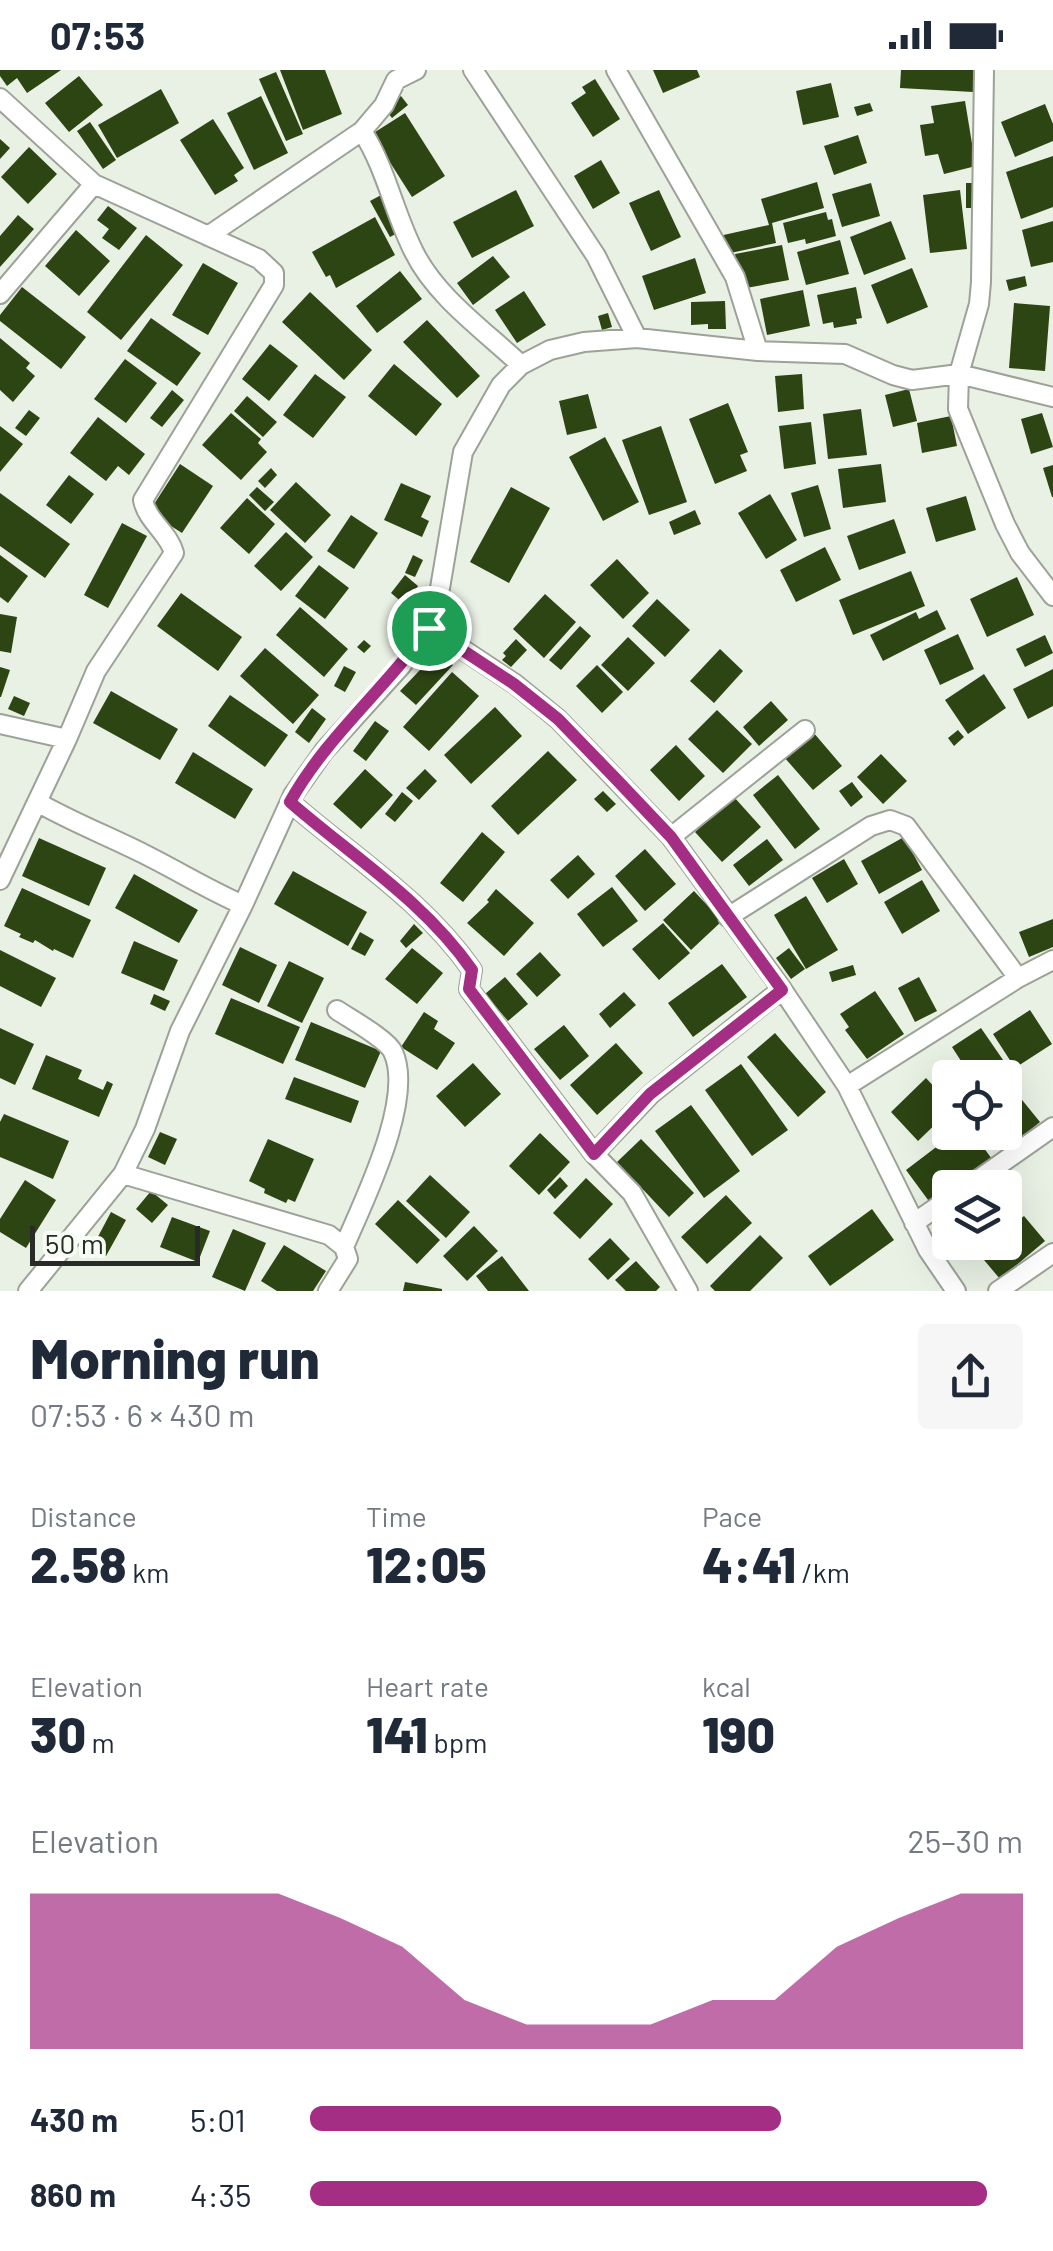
<!DOCTYPE html>
<meta charset="utf-8">
<style>
:root{--surface:#fff;--page:#f6f6f7;--text:#1f2937;--muted:#747a83;--accent:#a52e85}
body{margin:0;font-family:Barlow,sans-serif;background:var(--page);color:var(--text);height:100vh;display:flex;flex-direction:column;font-size:38px;white-space:nowrap}
*{box-sizing:border-box;margin:0}
p{font-size:32px;color:var(--muted)}
.icon{flex:none;width:55px;height:55px;fill:none;stroke:currentColor;stroke-width:2;stroke-linecap:round;stroke-linejoin:round}
.map{position:relative;height:1221px;overflow:hidden}
.side{display:flex;flex-direction:column;background:var(--surface);flex:1}
.side>*{flex:none}
.controls{position:absolute;left:932px;top:990px;display:grid;gap:20px}
.controls a{display:grid;place-items:center;width:90px;height:90px;border-radius:10px;background:var(--surface);box-shadow:0 10px 40px #0002;font-size:50px}
.scale{position:absolute;left:30px;bottom:25px;width:170px;box-sizing:border-box;padding-left:10px;border:5px solid #282b27;border-top:0;font-size:28px;line-height:35px;white-space:nowrap;color:#282b27;-webkit-text-stroke:8px #f7fdf2;paint-order:stroke}
.pin{position:absolute;display:grid;place-items:center;width:85px;height:85px;color:#fff;margin:-42px;border:5px solid #fff;border-radius:50%;box-shadow:0 2px 10px #0007}
.round{display:grid;place-items:center;flex:none;width:105px;height:105px;border-radius:10px;background:var(--page)}
.summary{display:flex;align-items:center;justify-content:space-between;height:170px;padding:0 30px}
h1{font-size:55px;font-weight:800;line-height:75px}
.figures{display:grid;grid-template-columns:repeat(3,1fr);gap:15px;height:170px;padding:10px 30px}
.figures div{display:grid;align-content:center}
.figures b{font-size:50px;font-weight:800}
.figures small{font-size:28px;font-weight:400}
.figures p{font-size:28px}
.chart{height:280px;padding:20px 30px}
.chart p{display:flex;justify-content:space-between}
.chart svg{width:100%;height:180px;margin-top:10px;fill:var(--accent);opacity:.7}
ul{padding:0 30px;list-style:none;font-size:32px}
li{display:grid;grid-template-columns:160px 120px 1fr;align-items:center;height:75px}
li i{height:25px;border-radius:12px;background:var(--accent)}
.status{display:flex;justify-content:space-between;align-items:center;height:70px;padding:0 50px;background:var(--surface);direction:ltr}
.status svg{height:28px;fill:currentColor}
.map>svg:first-child{display:block}
.building{fill:#2d4413}
.lines{fill:none;stroke-linecap:round;stroke-linejoin:round}
.minor-casing{stroke:#9ca298;stroke-width:22}
.minor{stroke:#fff;stroke-width:18}
.route-casing{stroke:#fff;stroke-width:20}
.route{stroke:#a52e85;stroke-width:12}
</style>
<div class="status"><b>07:53</b><svg viewBox="0 0 49 12"><path d="M0 12V9h3v3zM5 12V6h3v6zM10 12V3h3v9zM15 12V0h3v12zM26 1h20v11H26zM47 4h2v5h-2z"/></svg></div>
<div class="map">
<svg width="1053" height="1221" viewBox="0 0 1053 1221">
<rect width="100%" height="100%" fill="#e9f0e4"/>
<path class="building" d="M0,0H61L27,23L17,8L7,16L0,6Z
M280,0H325L342,44L303,60Z
M653,0H697L700,7L663,23Z
M901,0H975L973,22L900,18Z
M276,2L303,64L286,71L259,9Z
M79,6L103,35L69,62L45,33Z
M595,9L620,49L593,67L571,33L586,23L582,17Z
M831,13L839,47L803,55L796,21Z
M161,19L179,53L117,88L98,55Z
M261,26L288,83L254,100L227,43Z
M401,26L408,35L392,48L384,38Z
M965,31L975,92L972,93V97L944,104L938,84L925,86L920,55L934,53L931,36Z
M870,33L873,41L857,46L854,37Z
M1045,34L1053,54V71L1015,87L1001,52Z
M405,43L445,106L412,127L372,64Z
M213,49L244,98L234,105L238,111L215,125L180,70Z
M90,52L116,90L103,99L77,61Z
M858,65L867,93L834,105L824,76Z
M0,69L10,78L0,89Z
M29,77L57,104L28,134L1,107Z
M1053,86V137L1021,149L1006,102Z
M601,90L620,123L593,139L574,106Z
M817,112L824,138L772,153L776,173L726,184L719,166L769,155L761,129Z
M871,113L880,146L842,157L832,124Z
M966,113H978L979,138H966Z
M516,120L534,156L472,188L453,152Z
M659,120L681,167L651,181L629,133Z
M960,120L967,179L930,183L923,125Z
M383,124L403,160L390,167L370,131Z
M108,136L137,158L119,180L102,168L109,159L97,150Z
M826,142L828,150L832,149L836,166L806,174L805,169L788,173L783,153Z
M18,145L34,159L0,197V166Z
M375,147L395,185L336,218L330,205L326,207L312,182Z
M891,151L906,189L864,205L850,167Z
M1053,151V192L1031,197L1022,160Z
M76,160L110,191L79,226L45,196Z
M146,165L183,195L121,270L87,242Z
M840,170L849,204L806,215L797,182Z
M782,175L789,210L741,219L735,184Z
M493,186L510,207L473,235L457,213Z
M695,188L706,223L654,240L642,206Z
M203,193L238,213L208,265L172,245Z
M912,198L928,237L887,254L871,215Z
M400,201L422,229L377,263L356,236Z
M1025,206L1027,216L1009,221L1006,210Z
M22,217L86,267L61,299L0,251V245Z
M856,217L862,248L856,249L857,254L834,258L833,252L823,254L817,225Z
M803,220L810,256L767,265L760,229Z
M524,221L546,255L517,273L495,240Z
M310,222L372,280L344,310L282,252Z
M725,231L726,259H708V254L691,255V232Z
M1014,233L1050,236L1045,301L1009,298Z
M608,243L612,257L602,260L598,246Z
M151,248L201,283L177,316L127,281Z
M427,250L480,306L457,328L403,272Z
M0,268L30,293L26,298L35,306L13,332L0,320Z
M270,274L298,296L269,331L242,309Z
M125,289L157,313L126,353L94,329Z
M394,294L442,334L416,366L368,326Z
M315,304L346,327L313,368L283,345Z
M802,304L804,339L778,342L775,306Z
M909,319L917,351L893,357L885,325Z
M172,320L184,330L162,357L150,348Z
M588,324L597,358L567,365L559,331Z
M247,326L277,352L263,367L234,341Z
M728,333L748,382L740,385L747,401L715,414L689,349Z
M861,339L867,385L828,389L823,344Z
M29,340L40,348L26,366L15,358Z
M231,343L261,369L258,373L267,382L241,410L202,375Z
M1042,343L1053,377L1031,384L1021,349Z
M951,346L957,376L922,383L917,353Z
M98,347L145,384L129,405L118,396L106,411L70,383Z
M811,352L816,394L784,399L779,356Z
M0,356L23,374L0,402Z
M661,356L687,432L649,445L622,370Z
M605,367L639,432L603,451L569,387Z
M180,394L213,416L182,463L149,442Z
M881,394L886,432L843,438L838,399Z
M1053,395V427H1052L1043,398Z
M271,398L277,405L265,418L258,411Z
M69,405L94,424L71,454L46,435Z
M296,412L331,445L305,473L270,440Z
M401,413L431,426L421,447L429,451L422,467L384,450Z
M818,415L831,459L804,467L791,423Z
M257,417L274,432L265,441L249,425Z
M511,417L550,438L509,513L470,492Z
M0,423L70,474L45,508L0,476Z
M770,424L797,470L766,489L738,443Z
M966,426L976,460L936,472L926,438Z
M247,428L275,454L249,484L220,458Z
M695,440L701,454L674,465L669,452Z
M351,445L378,463L354,499L327,481Z
M894,449L906,483L859,500L847,466Z
M122,453L147,466L108,538L84,525Z
M286,462L313,487L281,521L254,496Z
M825,477L841,510L796,532L780,500Z
M0,485L28,506L8,533L0,527Z
M413,485L423,490L415,507L405,503Z
M617,489L649,523L623,549L590,515Z
M319,495L349,518L325,549L295,526Z
M911,501L925,536L853,565L839,530Z
M405,505L418,516L404,534L391,523Z
M1017,507L1034,545L987,567L970,529Z
M181,523L242,567L218,601L157,556Z
M545,524L576,552L544,588L513,559Z
M657,529L690,560L665,587L632,556Z
M300,537L348,579L324,607L276,565Z
M937,540L946,559L883,591L870,565L916,542L919,549Z
M0,544L17,547L11,583L0,581Z
M580,556L591,566L561,600L549,590Z
M958,564L974,599L940,615L924,580Z
M1045,565L1053,583L1025,597L1016,579Z
M628,567L655,593L628,621L601,595Z
M516,569L527,580L511,597L502,590L506,586L503,583Z
M364,570L371,576L364,583L357,577Z
M265,578L319,625L293,654L240,606Z
M720,579L743,601L714,633L690,611Z
M438,581L453,595L416,635L400,621Z
M597,595L623,622L602,643L576,616Z
M344,596L356,602L345,622L334,616Z
M0,597L10,600L1,627H0Z
M1053,599V636L1028,649L1013,619Z
M452,602L479,626L429,681L403,657Z
M984,604L1006,638L968,664L945,630Z
M111,621L178,659L160,690L93,653Z
M230,625L288,665L265,697L208,656Z
M14,626L30,633L24,646L8,639Z
M771,631L788,650L759,676L743,657Z
M495,637L522,666L471,714L444,685Z
M312,638L326,649L309,673L295,662Z
M717,640L752,674L723,703L688,669Z
M375,651L389,661L366,691L353,681Z
M958,660L964,667L954,676L948,668Z
M813,662L842,696L813,720L784,687Z
M676,675L705,706L679,731L650,700Z
M548,681L577,710L518,765L491,736Z
M193,682L253,719L235,749L175,713Z
M881,684L907,711L883,734L857,707Z
M365,699L393,725L361,759L333,734Z
M425,699L437,711L419,730L406,718Z
M778,705L820,759L795,779L753,725Z
M852,712L863,727L851,737L839,721Z
M603,721L616,734L607,742L594,729Z
M402,722L413,731L395,752L385,744Z
M734,727L761,757L722,792L695,762Z
M482,762L505,782L463,832L440,813Z
M904,767L922,800L879,824L861,791Z
M39,768L106,798L89,836L22,806Z
M767,769L783,790L749,816L733,795Z
M645,779L676,814L645,841L615,806Z
M578,785L595,804L568,829L550,810Z
M844,789L858,814L827,833L812,808Z
M293,801L367,842L348,876L274,834Z
M134,804L198,840L179,873L115,838Z
M922,810L940,841L902,864L884,832Z
M612,817L638,851L603,877L577,844Z
M22,818L91,850L73,888L54,879L53,881L35,870L33,873L19,867L21,864L4,856Z
M496,819L534,853L504,886L467,853L489,832L487,830Z
M694,821L722,851L691,880L663,850Z
M806,826L838,880L806,899L774,845Z
M1053,849V877L1029,887L1019,862Z
M663,853L690,883L659,910L632,879Z
M414,854L423,863L406,878L400,871Z
M360,862L374,870L365,886L351,879Z
M134,871L178,890L164,921L121,903Z
M240,877L277,895L259,933L222,915Z
M412,878L443,903L417,934L385,909Z
M789,878L805,899L791,909L776,888Z
M0,880L56,908L41,937L0,916Z
M540,882L561,905L537,927L516,904Z
M289,891L324,908L302,953L267,936Z
M722,894L747,927L693,967L668,933Z
M853,895L856,905L832,912L829,902Z
M505,907L528,934L508,951L485,924Z
M919,907L937,941L915,952L898,918Z
M875,921L904,964L867,989L845,960L849,957L840,944Z
M624,922L636,935L610,958L599,944Z
M154,924L170,931L165,941L150,934Z
M231,928L300,957L283,994L215,964Z
M1030,940L1052,974L1015,998L993,964Z
M424,942L438,951L434,959L455,973L437,1000L401,977Z
M311,952L381,981L365,1018L295,990Z
M564,955L589,986L560,1010L534,979Z
M0,958L34,974L15,1015L0,1008Z
M981,958L1012,1003L1006,1008H972L952,977Z
M775,963L826,1022L798,1047L747,987Z
M616,973L643,1003L597,1045L570,1015Z
M46,985L82,1000L78,1009L103,1020L107,1011L113,1014L99,1047L32,1019Z
M473,993L501,1024L465,1057L436,1026Z
M741,994L788,1060L752,1086L705,1020Z
M294,1007L359,1031L351,1053L285,1029Z
M926,1008L950,1034V1040L918,1071L891,1042Z
M1014,1020L1040,1052L1009,1077L997,1062H1005V1027Z
M691,1035L740,1101L704,1128L655,1061Z
M4,1044L69,1071L53,1109L0,1087V1052Z
M160,1062L177,1069L165,1095L148,1087Z
M956,1062H972L992,1089L931,1134L906,1100Z
M540,1063L570,1092L539,1125L509,1096Z
M268,1069L314,1089L295,1132L288,1129L286,1133L264,1123L265,1119L249,1111Z
M641,1069L694,1123L669,1147L617,1092Z
M430,1105L470,1142L446,1168L406,1131Z
M560,1107L568,1116L555,1129L547,1120Z
M586,1108L613,1134L580,1169L553,1143Z
M25,1110L56,1130L26,1178L0,1162V1149Z
M151,1121L168,1135L152,1153L136,1139Z
M726,1125L752,1153L707,1194L681,1167Z
M398,1130L440,1170L417,1194L375,1154Z
M872,1139L894,1170L830,1216L808,1186Z
M111,1142L126,1150L106,1186L92,1178Z
M1024,1146L1045,1171L1000,1209L979,1184L992,1172H1005V1161Z
M172,1147L210,1161L198,1192L160,1177Z
M474,1156L498,1181L467,1211L443,1186Z
M233,1159L266,1173L245,1221L212,1207Z
M760,1165L783,1188L750,1221H715L710,1216Z
M610,1168L630,1189L608,1210L588,1189Z
M284,1175L326,1201L313,1221H277L261,1211Z
M502,1186L529,1221H488L476,1206Z
M636,1191L660,1217L656,1221H626L615,1210Z
M405,1212L442,1219V1221H403Z"/>
<g class="lines">
<defs>
<path id="minor" d="M473,0L596,186L637,268
M616,0L735,207L758,281
M984,0L981,212L979,234L959,304L958,339L1005,454L1020,483L1053,526
M0,28L94,114L259,189L274,203V215L143,430C147,451 169,463 174,483L96,601L67,669L0,654
M362,61C386,98 394,143 414,182C436,227 485,261 521,295
M208,166L362,61L384,35L396,10L416,0
M0,224L94,114
M429,557L515,614L558,649L671,767L782,919L847,1016L928,1180L956,1221
M37,732L67,669
M290,732C353,787 423,830 472,900L469,919L594,1084L632,1123L688,1221
M671,767L805,660
M0,810L37,732C72,752 108,766 144,784C178,801 209,820 243,835
M728,847L871,756L890,750L906,756L1018,908
M337,940C350,949 387,969 393,982C415,1029 363,1132 344,1177
M847,1016L1018,908L1053,890
M594,1084L651,1024L782,919
M123,1104L329,1165L344,1177L348,1189L328,1221
M966,1118L1053,1057
M914,1153L950,1128
M28,1221L123,1104L145,1059L180,961L243,835L293,725L324,681L401,596L429,557L439,524L463,382L501,315L521,295L550,280L584,272L637,268L758,281L845,284L893,305L912,310L959,304L1053,327
M998,1221L1053,1183"/>
</defs>
<use href="#minor" class="minor-casing"/>
<use href="#minor" class="minor"/>
</g>
<g class="lines">
<defs>
<path id="route" d="M429,558L514,614L558,649L617,710L671,767L782,920L650,1024L594,1084L469,919L472,900C423,830 353,787 290,732C326,667 386,618 429,558Z"/>
</defs>
<use href="#route" class="route-casing"/>
<use href="#route" class="route"/>
</g>
</svg>
<div class="controls">
<a><svg class="icon" aria-label="locate" viewBox="0 0 24 24"><circle cx="12" cy="12" r="6"/><path d="M12 2v4M12 18v4M2 12h4M18 12h4"/></svg></a>
<a><svg class="icon" aria-label="layers" viewBox="0 0 24 24"><path d="M12 4l9 5-9 5-9-5zM3 14l9 5 9-5"/></svg></a>
</div>
<div class="scale">50 m</div>
<div class="pin" style="left:429px;top:558px;background:#1e9e55"><svg class="icon" aria-label="arrive" viewBox="0 0 24 24"><path d="M6 21V4h12l-3 4 3 4H6"/></svg></div>
</div>
<section class="side">
<div class="summary"><div><h1>Morning run</h1><p>07:53 · 6 × 430 m</p></div><a class="round"><svg class="icon" aria-label="share" viewBox="0 0 24 24"><path d="M12 15V3M7 8l5-5 5 5M5 13v7h14v-7"/></svg></a></div>
<div class="figures">
<div><p>Distance</p><b>2.58<small> km</small></b></div>
<div><p>Time</p><b>12:05</b></div>
<div><p>Pace</p><b>4:41<small> /km</small></b></div>
</div>
<div class="figures">
<div><p>Elevation</p><b>30<small> m</small></b></div>
<div><p>Heart rate</p><b>141<small> bpm</small></b></div>
<div><p>kcal</p><b>190</b></div>
</div>
<div class="chart"><p><span>Elevation</span>25–30 m</p>
<svg viewBox="0 0 160 44" preserveAspectRatio="none"><path d="M0 44V6L10 6L20 6L30 6L40 6L50 12L60 19L70 32L80 38L90 38L100 38L110 32L120 32L130 19L140 12L150 6L160 6V44z"/></svg>
</div>
<ul>
<li><b>430 m</b>5:01<i style="width:66%"></i></li>
<li><b>860 m</b>4:35<i style="width:95%"></i></li>
</ul>
</section>
